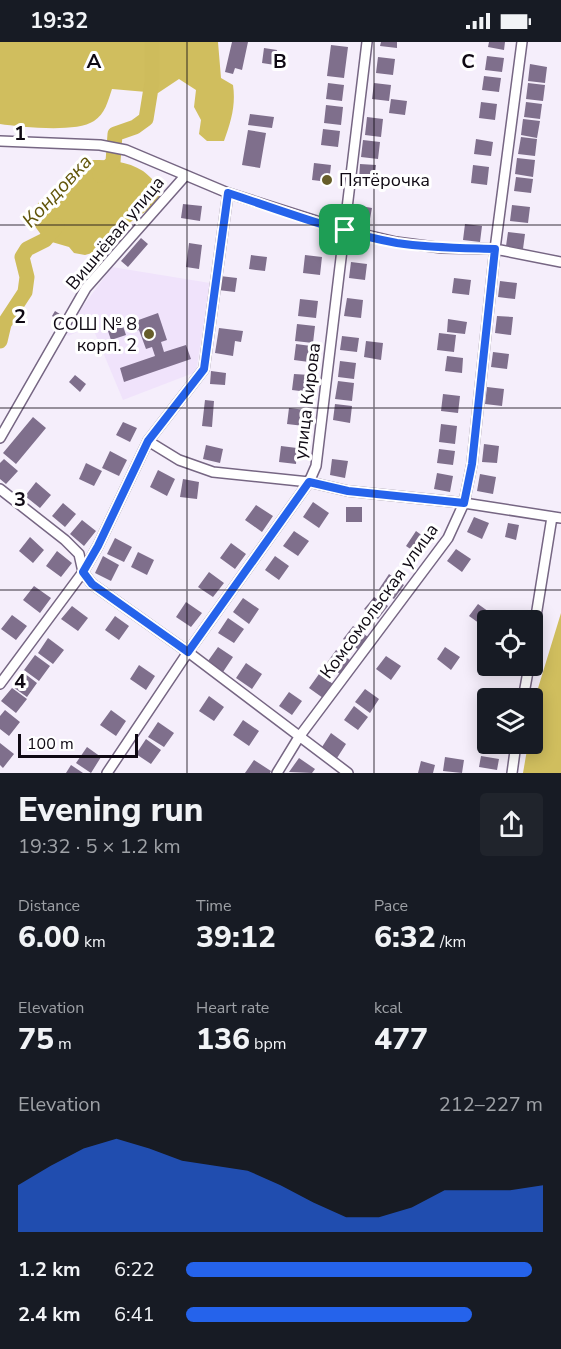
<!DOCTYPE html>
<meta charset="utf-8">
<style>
:root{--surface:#171b24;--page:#20242c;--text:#f1f3f6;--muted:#9ea1a6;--accent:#2563eb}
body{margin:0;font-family:"Nunito Sans",sans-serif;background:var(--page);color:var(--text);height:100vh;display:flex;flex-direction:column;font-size:22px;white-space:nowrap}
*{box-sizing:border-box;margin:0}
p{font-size:20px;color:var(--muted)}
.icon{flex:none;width:33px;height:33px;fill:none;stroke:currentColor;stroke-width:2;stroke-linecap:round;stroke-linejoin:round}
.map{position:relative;height:731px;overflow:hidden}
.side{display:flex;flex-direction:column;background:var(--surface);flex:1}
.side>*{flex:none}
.buttons{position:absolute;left:477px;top:568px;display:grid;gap:12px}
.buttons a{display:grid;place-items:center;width:66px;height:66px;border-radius:6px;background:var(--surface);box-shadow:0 3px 15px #0003;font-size:30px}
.scale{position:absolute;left:18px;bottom:15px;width:120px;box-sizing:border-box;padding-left:6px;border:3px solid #0f0913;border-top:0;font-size:16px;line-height:21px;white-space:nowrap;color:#0f0913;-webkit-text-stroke:4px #fff;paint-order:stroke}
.pin{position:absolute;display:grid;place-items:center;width:51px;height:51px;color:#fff;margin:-26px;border-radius:12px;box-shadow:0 3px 9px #0006}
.round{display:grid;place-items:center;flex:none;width:63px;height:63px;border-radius:6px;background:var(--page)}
.overview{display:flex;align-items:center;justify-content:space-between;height:102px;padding:0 18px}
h1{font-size:33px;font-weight:800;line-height:45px}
.stats{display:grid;grid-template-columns:repeat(3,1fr);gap:9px;height:102px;padding:6px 18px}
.stats div{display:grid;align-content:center}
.stats b{font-size:30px;font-weight:800}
.stats small{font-size:16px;font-weight:400}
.stats p{font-size:16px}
.chart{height:168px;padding:12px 18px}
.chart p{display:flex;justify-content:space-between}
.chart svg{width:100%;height:108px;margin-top:6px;fill:var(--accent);opacity:.7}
ul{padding:0 18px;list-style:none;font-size:20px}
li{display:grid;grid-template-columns:96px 72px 1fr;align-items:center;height:45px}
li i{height:15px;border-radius:8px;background:var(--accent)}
.status{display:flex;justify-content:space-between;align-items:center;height:42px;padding:0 30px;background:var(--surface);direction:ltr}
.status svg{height:16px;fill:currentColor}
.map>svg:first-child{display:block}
.built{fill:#f0e3fb}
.forest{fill:#d0be5e}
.water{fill:#cebc5c}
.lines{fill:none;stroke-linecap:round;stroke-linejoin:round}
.river{stroke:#cebc5c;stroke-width:15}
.building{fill:#7f6f8c}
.minor-casing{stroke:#766683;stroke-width:12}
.minor{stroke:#fff;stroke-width:9}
.route-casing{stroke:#fff;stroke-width:12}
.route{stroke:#2563eb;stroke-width:8}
.grid{fill:none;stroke:#0f0913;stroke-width:1.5;stroke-opacity:0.55}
.poi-dot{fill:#665d29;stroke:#fff;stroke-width:2}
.labels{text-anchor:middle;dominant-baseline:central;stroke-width:6;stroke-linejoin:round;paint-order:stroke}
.poi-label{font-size:18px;fill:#0f0913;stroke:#fff;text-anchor:start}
.street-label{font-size:18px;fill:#0f0913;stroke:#fff}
.water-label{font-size:20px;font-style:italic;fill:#615509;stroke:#fff}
.grid-label{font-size:20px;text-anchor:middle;font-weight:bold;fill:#0f0913;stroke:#fff;stroke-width:6;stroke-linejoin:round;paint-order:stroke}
</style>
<div class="status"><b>19:32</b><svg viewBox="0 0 49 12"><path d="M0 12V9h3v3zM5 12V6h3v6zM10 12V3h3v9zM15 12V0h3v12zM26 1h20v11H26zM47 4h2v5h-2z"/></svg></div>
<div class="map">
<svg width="561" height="731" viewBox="0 0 561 731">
<rect width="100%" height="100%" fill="#f5eefb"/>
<path class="built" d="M112,225L210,241L196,330L123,358L92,284L68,294L64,290Z"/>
<path class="forest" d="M0,0H218L221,36L233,43C236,63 231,80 224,99H207L199,92L201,78L194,65L196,48L179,37L158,51L112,47C108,59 105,72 94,79C76,91 21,85 0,82Z
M561,571V731H523L528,702H532L533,672L535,656Z"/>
<path class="water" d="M92,118C110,118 127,119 143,129C150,134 154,140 161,144L164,153L162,158L115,191L92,211L85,213L74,211L69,205L45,198L34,183L38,161L69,135L85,130Z"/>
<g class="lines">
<path class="river" d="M100,133L113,120L115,92L135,85L146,77L152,40V0
M0,299L4,282L25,250L27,235L22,215L27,207L45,198L57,184"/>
</g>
<path class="building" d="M232,0H248L242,28L235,26L233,32L225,30Z
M381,0H397V6L380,4Z
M489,0H505L504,8L488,5Z
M331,3L348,5L344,36L327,34Z
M264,6L277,8L275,23L262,21Z
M487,14L504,16L502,30L485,28Z
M378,15L395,17L393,33L376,31Z
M530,22L547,25L545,41L528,39Z
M484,34L501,36L499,50L482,48Z
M328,41L344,43L342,59L326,57Z
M374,41L391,43L389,59L372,57Z
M528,41L545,43L543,59L526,57Z
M391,57L407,59L405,73L389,71Z
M481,60L497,62L495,78L479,76Z
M526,60L542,62L540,77L524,75Z
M326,63L343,65L341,83L324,81Z
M250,72L274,75L272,86L248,83Z
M367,75L383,77L381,95L365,93Z
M523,77L540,79L537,96L521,93Z
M323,87L340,89L338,105L321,103Z
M248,88L266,91L260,126L242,123Z
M521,95L537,97L535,114L518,112Z
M476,97L493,100L491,114L474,112Z
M363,98L380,100L378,117L361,115Z
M517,116L535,118L533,135L515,132Z
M314,121L331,123L329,140L312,138Z
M360,122L376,123L374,140L359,138Z
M473,123L489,125L487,143L471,141Z
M516,135L533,137L531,151L514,149Z
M183,162L202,164L200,179L181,176Z
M355,163L372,166L369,182L353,179Z
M512,163L530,165L528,181L510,179Z
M465,182L482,184L480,200L463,198Z
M508,190L525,192L523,207L506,204Z
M141,196L148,202L128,225L121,219Z
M189,201L202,203L199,227L186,225Z
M251,213L267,215L265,229L249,227Z
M305,213L322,215L320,233L303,231Z
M351,220L367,222L365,238L349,236Z
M220,234L237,236L235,250L218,248Z
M454,236L471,238L469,253L452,251Z
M500,239L517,241L515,257L498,255Z
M347,256L363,258L361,276L344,274Z
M300,257L318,259L316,276L298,274Z
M55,269L63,274L59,279L52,274Z
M158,271L167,298L161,300L164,310L186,303L191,317L124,340L120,326L155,314L152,305L146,307L139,288L136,289L133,280Z
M497,274L513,275L511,293L495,291Z
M448,277L467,280L465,292L447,290Z
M297,282L315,284L313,301L295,299Z
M123,284L126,293L111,298L108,289Z
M219,286L243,289L241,300L235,299L233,314L215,311Z
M439,291L456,293L454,310L437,308Z
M342,294L359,296L357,310L340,308Z
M366,299L383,301L381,318L364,315Z
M296,302L311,304L309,320L294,318Z
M493,310L509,312L507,327L491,325Z
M447,314L463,316L462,331L445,329Z
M340,319L356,321L354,337L338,335Z
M211,329L226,331L225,343L210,342Z
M294,332L310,333L308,350L292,348Z
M75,333L86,342L80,350L69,340Z
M338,339L354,341L352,359L335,357Z
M487,345L504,347L502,364L485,362Z
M443,352L460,354L458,371L441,369Z
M205,358L214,359L212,385L202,384Z
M335,362L352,364L350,381L333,378Z
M289,366L306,368L304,384L287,382Z
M33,375L46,386L16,422L3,411Z
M123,380L137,386L130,400L116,393Z
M441,382L457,384L455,402L439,400Z
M484,402L499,404L497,421L482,420Z
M206,403L223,407L220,421L203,417Z
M281,404L297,406L296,422L279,420Z
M439,407L455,409L453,423L437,421Z
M110,409L127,418L119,434L102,426Z
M4,417L18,429L6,442L0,437V421Z
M332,417L348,419L345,436L330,433Z
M86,421L102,429L94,444L79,437Z
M158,428L175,437L167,454L150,445Z
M437,431L453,434L450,450L434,447Z
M480,432L496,435L493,452L477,449Z
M183,437L199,440L197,457L180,455Z
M36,440L51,453L40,466L25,454Z
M313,460L329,471L319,486L303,475Z
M63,461L76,472L65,485L52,474Z
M256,463L273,474L262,490L245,478Z
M346,465H362V480H346Z
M474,475L489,481L482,497L467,490Z
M82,478L96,489L84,504L70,492Z
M508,481L519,483L516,498L505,495Z
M294,489L309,499L298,514L283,504Z
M416,489L431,500L421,514L406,504Z
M30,495L44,508L33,521L19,509Z
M115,496L132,505L124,520L107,512Z
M231,501L246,512L235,527L220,516Z
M456,507L471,517L462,530L447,519Z
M57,509L72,521L61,535L46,524Z
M138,510L154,518L147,533L131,525Z
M103,514L119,523L111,539L95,531Z
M275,514L289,524L279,538L265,528Z
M209,530L224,541L213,555L198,545Z
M389,532L404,543L394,557L379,547Z
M34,544L51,556L40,571L23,558Z
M374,555L388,564L378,577L364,567Z
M243,556L259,567L249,582L233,570Z
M186,560L202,571L191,585L176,575Z
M478,562L492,572L483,584L469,574Z
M72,564L88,576L78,589L61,577Z
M12,573L27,584L16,598L1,587Z
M115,574L129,584L119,598L105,588Z
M228,576L244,587L234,601L218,591Z
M353,584L368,595L359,608L343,597Z
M48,596L64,608L53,622L38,611Z
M218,605L233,615L223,630L208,619Z
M445,605L460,615L451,628L437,617Z
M336,608L350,618L340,632L326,622Z
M35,613L50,624L39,639L24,628Z
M386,614L401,624L391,638L376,627Z
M246,621L262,632L252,647L236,636Z
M139,623L155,634L146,648L130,637Z
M24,631L37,641L27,655L13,645Z
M319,632L333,642L323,656L309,646Z
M12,646L27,657L16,671L1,659Z
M365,647L379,657L370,671L355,660Z
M485,648L502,651V657L483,659Z
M289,650L302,659L292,673L279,664Z
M209,654L224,665L214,679L199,669Z
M354,664L368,675L358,688L344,678Z
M5,668L20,680L9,694L0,687V674Z
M111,668L126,679L116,694L100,683Z
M243,678L259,689L249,704L233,693Z
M158,680L174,691L164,705L148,695Z
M331,691L346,702L337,716L322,705Z
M146,697L161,708L151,722L136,712Z
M0,701L14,712L3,726L0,723Z
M87,705L101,715L91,731L76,721Z
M481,714L499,717L497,728L479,725Z
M445,715L464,718L462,731L443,729Z
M299,716L315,727L312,731L289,730Z
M254,718L271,729L270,731H245Z
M421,719L435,723L433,731H418Z
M71,723L83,731H66Z"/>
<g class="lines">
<defs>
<path id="minor" d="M0,99L100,103L126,108L228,151L345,188L396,200L442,206L495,207L561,220
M0,396L86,246L185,134
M148,399L179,418L213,430L309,440L348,449L464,461L561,476
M0,447L65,498L79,512L83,530L92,542L188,610L348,731
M532,599L552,475
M0,642L83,530L98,504L148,399L204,327L228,151
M523,657L529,624
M107,731L188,610L309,440L316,424L367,0
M277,731L299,695L448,496L464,461L472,422L495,207L522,0
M512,731L516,702"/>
</defs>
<use href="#minor" class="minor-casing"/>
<use href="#minor" class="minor"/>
</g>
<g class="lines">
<defs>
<path id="route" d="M228,151C283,169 340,191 397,201C430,206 462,206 495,207L472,422L464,461L348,449L309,440L188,610L92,542L83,530L98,504L148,399L204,327Z"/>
</defs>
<use href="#route" class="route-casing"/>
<use href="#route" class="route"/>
</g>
<path class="grid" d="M187,0V731M374,0V731M0,183H561M0,366H561M0,548H561"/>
<g class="poi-dot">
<circle cx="327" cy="138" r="6"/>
<circle cx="149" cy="292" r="6"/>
</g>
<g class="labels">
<g class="poi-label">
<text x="339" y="138">Пятёрочка</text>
<text x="137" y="282" text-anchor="end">СОШ № 8<tspan x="137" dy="21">корп. 2</tspan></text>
</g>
<g class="street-label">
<text transform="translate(115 191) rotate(-50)">Вишнёвая улица</text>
<text transform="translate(307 359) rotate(-83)">улица Кирова</text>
<text transform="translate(379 559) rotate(-54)">Комсомольская улица</text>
</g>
<g class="water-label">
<text transform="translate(57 149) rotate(-47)">Кондовка</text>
</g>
</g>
<g class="grid-label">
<text x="94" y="26">A</text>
<text x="280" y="26">B</text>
<text x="468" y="26">C</text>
<text x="20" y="98">1</text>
<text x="20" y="281">2</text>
<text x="20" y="464">3</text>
<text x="20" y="646">4</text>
</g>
</svg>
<div class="buttons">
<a><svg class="icon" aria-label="locate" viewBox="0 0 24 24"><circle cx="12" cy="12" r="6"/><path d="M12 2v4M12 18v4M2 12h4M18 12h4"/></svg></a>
<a><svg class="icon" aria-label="layers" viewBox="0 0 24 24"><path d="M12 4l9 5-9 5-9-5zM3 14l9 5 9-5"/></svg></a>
</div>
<div class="scale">100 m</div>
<div class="pin" style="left:345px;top:188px;background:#1e9e55"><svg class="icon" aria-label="arrive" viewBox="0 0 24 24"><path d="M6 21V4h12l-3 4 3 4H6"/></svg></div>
</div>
<section class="side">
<div class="overview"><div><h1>Evening run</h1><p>19:32 · 5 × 1.2 km</p></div><a class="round"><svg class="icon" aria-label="share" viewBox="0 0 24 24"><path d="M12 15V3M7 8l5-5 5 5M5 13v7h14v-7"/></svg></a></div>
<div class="stats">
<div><p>Distance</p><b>6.00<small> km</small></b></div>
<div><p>Time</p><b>39:12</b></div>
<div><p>Pace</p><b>6:32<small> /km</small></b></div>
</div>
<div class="stats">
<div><p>Elevation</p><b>75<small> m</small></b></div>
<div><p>Heart rate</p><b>136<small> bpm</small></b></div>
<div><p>kcal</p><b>477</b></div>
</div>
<div class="chart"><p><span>Elevation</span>212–227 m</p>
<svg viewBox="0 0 160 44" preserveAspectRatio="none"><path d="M0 44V25L10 17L20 10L30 6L40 10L50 15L60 17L70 19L80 25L90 32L100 38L110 38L120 34L130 27L140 27L150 27L160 25V44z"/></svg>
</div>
<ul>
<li><b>1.2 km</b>6:22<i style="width:97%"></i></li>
<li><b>2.4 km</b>6:41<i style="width:80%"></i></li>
</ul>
</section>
